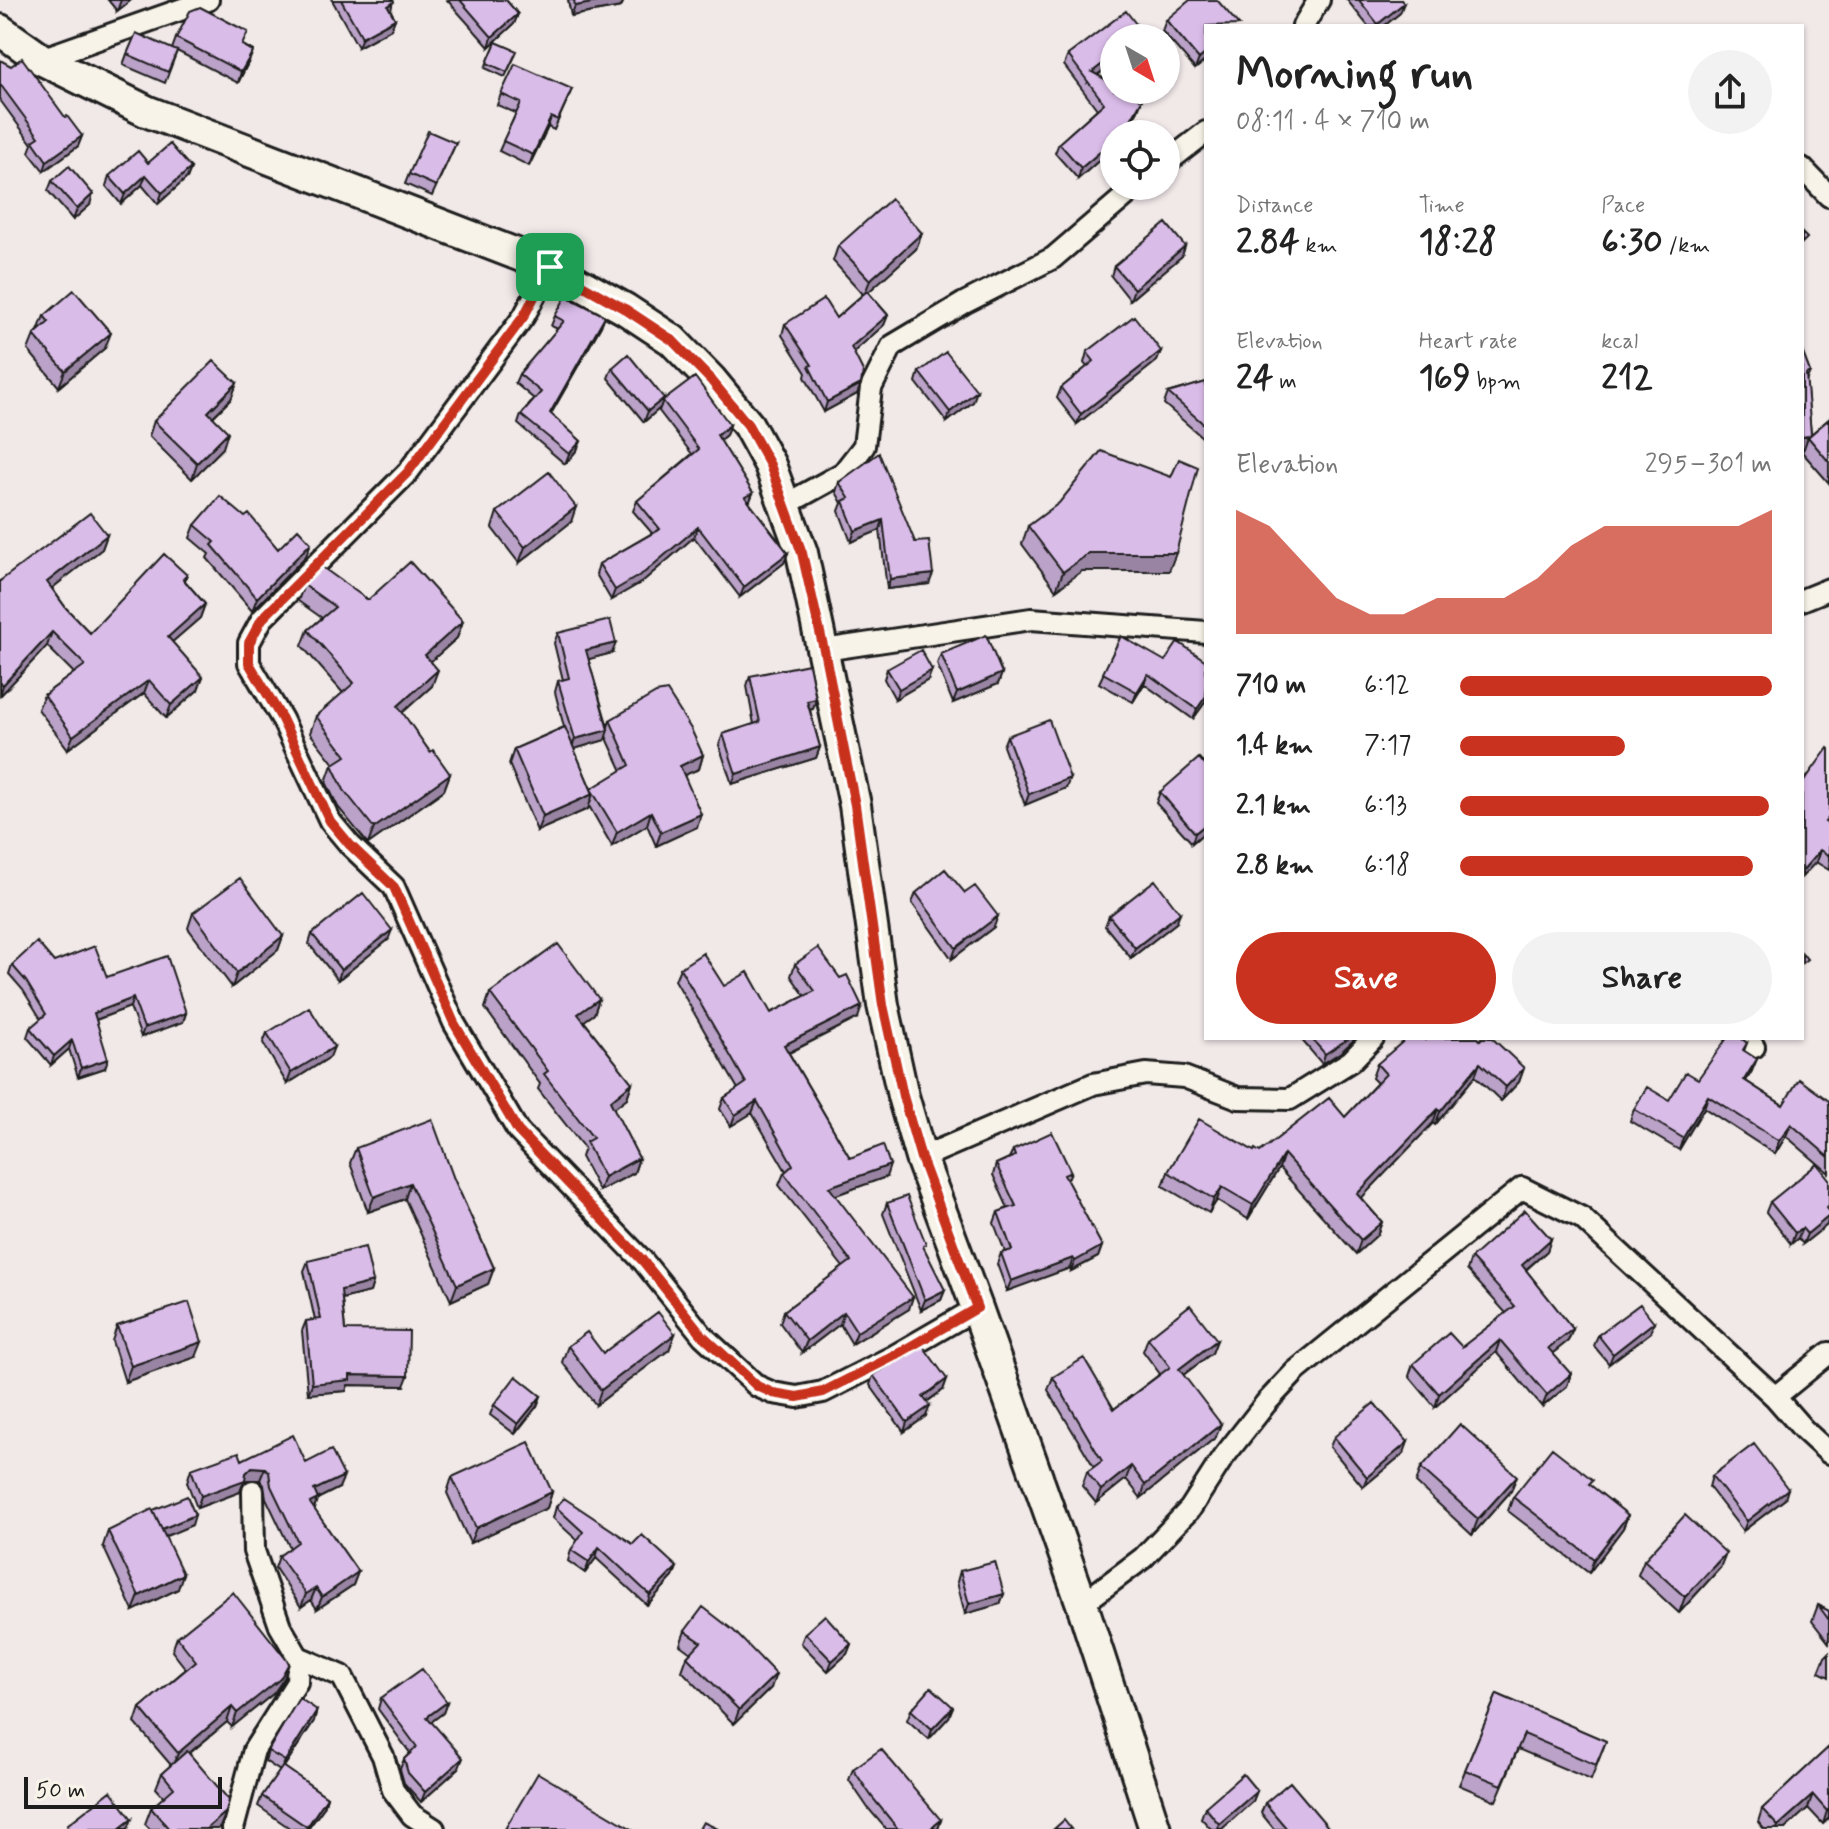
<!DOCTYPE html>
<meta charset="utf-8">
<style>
:root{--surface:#fff;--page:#f2f2f2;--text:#222;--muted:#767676;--accent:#c8321e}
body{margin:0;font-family:Mynerve,sans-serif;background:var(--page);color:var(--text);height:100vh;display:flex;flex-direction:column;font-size:30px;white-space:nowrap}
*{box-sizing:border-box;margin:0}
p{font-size:26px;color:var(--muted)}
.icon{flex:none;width:44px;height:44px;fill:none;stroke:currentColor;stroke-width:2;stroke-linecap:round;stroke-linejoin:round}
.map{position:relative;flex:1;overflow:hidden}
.side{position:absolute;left:1204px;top:24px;width:600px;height:1016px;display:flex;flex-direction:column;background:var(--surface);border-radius:0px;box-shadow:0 2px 6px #0004}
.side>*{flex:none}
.needle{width:52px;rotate:141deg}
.buttons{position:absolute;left:1100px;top:24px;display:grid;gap:16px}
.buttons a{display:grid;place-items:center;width:80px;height:80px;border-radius:50%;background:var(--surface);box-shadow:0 2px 6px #0004;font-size:40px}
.scale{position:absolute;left:24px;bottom:20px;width:198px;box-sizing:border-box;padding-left:8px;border:4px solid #1c1c1c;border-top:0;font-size:22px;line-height:28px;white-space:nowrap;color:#1c1c1c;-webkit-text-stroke:6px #f7f3e8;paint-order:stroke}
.pin{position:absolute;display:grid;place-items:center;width:68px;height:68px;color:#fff;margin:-34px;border-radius:16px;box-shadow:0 4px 12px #0006}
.round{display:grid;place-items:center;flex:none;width:84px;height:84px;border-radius:42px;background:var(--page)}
.head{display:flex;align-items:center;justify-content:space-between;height:136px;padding:0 32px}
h1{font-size:44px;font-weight:700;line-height:60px}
.metrics{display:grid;grid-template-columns:repeat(3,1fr);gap:12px;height:136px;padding:8px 32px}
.metrics div{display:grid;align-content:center}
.metrics b{font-size:34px;font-weight:700}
.metrics small{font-size:22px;font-weight:400}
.metrics p{font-size:22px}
.chart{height:224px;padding:16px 32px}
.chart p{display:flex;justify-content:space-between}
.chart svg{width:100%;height:144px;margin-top:8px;fill:var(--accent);opacity:.7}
.button{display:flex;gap:16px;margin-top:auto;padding:16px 32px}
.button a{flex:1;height:92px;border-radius:48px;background:var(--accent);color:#fff;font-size:32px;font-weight:700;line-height:92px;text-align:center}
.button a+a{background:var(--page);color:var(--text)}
ul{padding:0 32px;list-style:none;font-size:26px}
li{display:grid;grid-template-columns:128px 96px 1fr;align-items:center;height:60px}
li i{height:20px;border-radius:10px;background:var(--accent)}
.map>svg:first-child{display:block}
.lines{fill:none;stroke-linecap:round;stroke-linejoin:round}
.minor-casing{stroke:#1c1c1c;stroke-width:26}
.secondary-casing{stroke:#1c1c1c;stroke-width:36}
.minor{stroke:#f7f3e8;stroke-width:20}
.secondary{stroke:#f7f3e8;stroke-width:30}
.wall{fill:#bba2c8;stroke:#1c1c1c;stroke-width:2;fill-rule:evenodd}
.shaded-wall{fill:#9984a3;stroke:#1c1c1c;stroke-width:2}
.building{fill:#dabce9;stroke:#1c1c1c;stroke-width:2}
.route-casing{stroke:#fff;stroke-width:16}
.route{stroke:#c8321e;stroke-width:10}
</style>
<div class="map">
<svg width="1829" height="1829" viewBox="0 0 1829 1829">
<rect width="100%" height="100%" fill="#f1e8e8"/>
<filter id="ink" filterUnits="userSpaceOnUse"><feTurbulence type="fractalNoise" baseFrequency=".0125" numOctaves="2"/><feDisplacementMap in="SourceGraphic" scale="16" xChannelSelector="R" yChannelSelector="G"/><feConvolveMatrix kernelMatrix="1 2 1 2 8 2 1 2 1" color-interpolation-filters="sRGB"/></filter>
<g filter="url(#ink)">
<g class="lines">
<defs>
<path id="minor" d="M1303,26L1319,0
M41,59L208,0
M1166,163L1206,132
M1802,168L1829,196
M550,267L524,316L408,472L262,619L249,643V663L282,719L330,821L350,845L394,887L454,1023L518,1131L643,1261L703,1336L757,1386L773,1393L797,1397L823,1392L894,1356L977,1308
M785,505L843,473L864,446L871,388L892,346L964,303L1053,258L1137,186
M1802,600L1829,589
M824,650L1031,619L1206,632
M1739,1038L1754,1047
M921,1158L1093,1084L1146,1074L1184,1077L1238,1098L1290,1099L1351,1061L1373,1038
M1775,1397L1829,1353
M253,1491L254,1551L280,1626L298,1657L342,1676L383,1756L393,1790L412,1815L434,1829
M1082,1604L1143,1558L1190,1509L1222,1459L1266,1403L1296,1371L1522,1188L1582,1218L1775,1397L1803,1429L1829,1453
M233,1829L254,1750L297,1682L298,1657"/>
<path id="secondary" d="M0,30L41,59L146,111L550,267L625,309L672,340L711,380L748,425L770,465L802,553L855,805L883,1005L903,1096L921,1158L977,1308L1082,1604L1155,1829"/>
</defs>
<use href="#minor" class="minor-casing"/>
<use href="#secondary" class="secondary-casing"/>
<use href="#minor" class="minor"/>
<use href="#secondary" class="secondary"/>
</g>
<path class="wall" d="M108,0H131L117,11Z
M332,0H393L391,11L395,19L391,29L358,47Z
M447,0H506L518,14L514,24L489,47Z
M568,0H624L621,7L571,16Z
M1347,0H1401L1400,13L1384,26H1368Z
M1166,20L1206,26V60L1195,69L1162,31Z
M176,38L243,45L253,51L249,61L238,83L177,51L165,83L123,65L127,54L172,49Z
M1114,38V62L1098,75L1138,110L1124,134H1114V147L1078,179L1055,153L1059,143L1097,109L1064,65L1068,55Z
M496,42L515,56L505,77L485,68Z
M0,60L65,117L82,136L78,146L44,171L29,152L32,144L0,100Z
M572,89L554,130L548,127L529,166L499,151L516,113L497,105L501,94Z
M456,143L432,196L405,184L409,174Z
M148,163L191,168L187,178L158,204L142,185L121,204L106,186L109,176Z
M52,181L90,205L73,220L48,191Z
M922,233L916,249L868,292L888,315L884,325L853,352L861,384L857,394L824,412L805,377L806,373L782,335L785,324L836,318L863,294L833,261L838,246Z
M1185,246L1182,256L1130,300L1111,276L1114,266Z
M44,316L105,348L59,387L28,350L34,335L38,331Z
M555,316L601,326L551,414L581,441L577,450L565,464L518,424L521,415L534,399L515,383L519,374L558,329L551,326Z
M1161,351L1157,361L1077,424L1057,398L1061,388L1087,367L1084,363L1087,352Z
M1802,351L1810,372L1806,381L1811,434L1829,419V483L1802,452L1804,448Z
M612,368L664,398L663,400L730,425L726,435L720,440L753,493L749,503L788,553L784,563L740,597L694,537L642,582L611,600L596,574L599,564L652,533L633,511L637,501L692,454L659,411L660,408L644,422L608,378Z
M919,372L973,402L947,422L916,382Z
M1206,382V433L1203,438L1164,404L1168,393Z
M237,383L231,399L213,417L223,448L192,479L149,436L154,421Z
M839,482L915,542L929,584L887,589L880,530L851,542L839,511L842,503L836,492Z
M497,512L571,522L519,563L492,528Z
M245,517L278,549L306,556L252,611L207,558L209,554L190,538L195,525Z
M1028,526L1169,571H1082L1056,590L1022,544Z
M107,535L102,549L52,588L66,608L90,633L187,575L185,581L205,604L200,618L172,642L198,690L166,718L144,693L68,749L38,709L44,695L74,673L47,646L0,696V581Z
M304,585L463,621L457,638L431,661L432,686L402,713L430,752L450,774L444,790L368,844L338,807L326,782L332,765L334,764L310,733L316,716L343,693L302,646L308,630L322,618L298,601Z
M558,633L612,653L588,659L608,727L610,720L703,755L699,769L684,775L697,827L656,846L647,825L612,846L589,806L588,809L537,831L509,764L514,749L564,727L555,692L558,681L563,680L554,643ZM606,736L622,771L591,789L574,749L605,740Z
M1121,636L1206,701L1193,719L1144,684L1133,702L1099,683Z
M941,654L1002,673L998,684L953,703L937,664Z
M887,669L928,680L895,699L884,679Z
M750,676L816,699L813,709L810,710L820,747L816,758L732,784L719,745L723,734L754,724L747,686Z
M1007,736L1066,788L1025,805L1003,746Z
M1160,792L1206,831L1192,843L1156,803Z
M1828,824H1829V870L1816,862Z
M916,893H965L994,927L952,959L912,903Z
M193,913L283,936L278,950L232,987L188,928Z
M1109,916L1176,923L1131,958L1105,926Z
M312,934L388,940L338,980L309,944Z
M54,962L107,977L186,1013L183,1022L141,1037L130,1007L96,1020L105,1068L78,1077L69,1049L51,1065L27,1037L30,1028L41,1019L23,990L9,974L12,965Z
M795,964L858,1018L789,1053L850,1158L886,1177L835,1195L909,1309L852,1344L840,1324L802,1353L780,1323L784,1311L843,1267L779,1185L784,1173L786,1171L752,1113L731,1126L720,1109L724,1098L738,1089L675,980L680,968L724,986L771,1013L805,996L791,976Z
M490,993L599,999L594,1014L584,1021L632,1083L627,1098L613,1108L639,1158L634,1173L599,1191L581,1157L584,1148L538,1089L540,1084L485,1008Z
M267,1033L330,1057L287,1084L263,1043Z
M1300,1038H1356L1341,1052L1322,1064Z
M1425,1040L1524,1068L1519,1082L1501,1101L1475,1076L1435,1125L1433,1123L1361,1198L1382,1222L1377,1235L1356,1254L1279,1168L1248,1219L1217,1200L1209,1213L1163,1186L1168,1172L1254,1151L1260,1152L1345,1117L1377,1083L1372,1078L1377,1064Z
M1747,1043L1744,1051L1752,1071L1746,1081L1783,1105L1829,1101V1173L1786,1136L1775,1154L1704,1108L1679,1150L1630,1121L1634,1109L1669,1100Z
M356,1148L454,1179L494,1268L488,1284L451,1301L405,1199L368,1212L350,1163Z
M1013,1150L1071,1172L1067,1181L1102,1246L1098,1257L1071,1271L1070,1268L1007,1291L997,1264L1001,1253L1005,1252L994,1223L998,1212L1008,1208L993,1175L996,1164L1009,1158Z
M1770,1202L1827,1225L1803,1244L1798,1238L1791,1244L1766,1212Z
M887,1203L945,1290L941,1300L921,1310L883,1214Z
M1551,1239L1547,1251L1526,1270L1573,1329L1568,1341L1553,1353L1567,1386L1542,1407L1496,1352L1435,1407L1409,1376L1413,1364L1462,1347L1506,1313L1467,1270L1471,1258Z
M308,1261L373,1282L370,1292L342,1299L345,1330L404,1386L348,1385L346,1391L308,1394L302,1331L306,1321L315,1320L304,1271Z
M117,1326L196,1357L125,1382L112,1341Z
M1650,1333L1609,1364L1594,1346L1598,1335Z
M675,1334L669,1350L596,1405L562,1362L568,1346L603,1353Z
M1148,1338L1217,1340L1212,1353L1183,1375L1216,1437L1141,1498L1126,1479L1096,1503L1082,1486L1087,1472L1094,1467L1048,1390L1053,1377L1114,1409L1160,1374L1143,1351Z
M873,1375L947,1379L943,1390L927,1402L926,1416L904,1432L870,1385Z
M541,1396L537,1406L515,1434L490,1415L494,1405Z
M1334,1437L1404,1453L1363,1487L1330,1447Z
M242,1460L306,1463L339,1488L317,1499L314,1509L358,1572L353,1585L317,1609L311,1600L301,1607L275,1568L279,1556L290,1548L266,1498L264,1485L260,1480H247L243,1483L240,1492L197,1508L187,1482L191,1469Z
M1421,1468L1511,1491L1472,1535L1416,1483Z
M1712,1476L1785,1499L1743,1531L1709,1487Z
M452,1477L552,1492L547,1508L470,1543L447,1493Z
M1591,1486L1628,1515L1623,1528L1589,1573L1508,1511L1513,1497Z
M556,1507L677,1567L673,1577L647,1605L596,1558L585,1573L568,1561L571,1550L578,1541L553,1518Z
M192,1525L165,1536L178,1589L133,1611L103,1546L108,1531Z
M1644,1560L1720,1568L1679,1613L1638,1575Z
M960,1571L1004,1594L1000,1604L965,1614L957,1582Z
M1818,1605L1829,1611V1643L1812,1621Z
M685,1631L771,1688L734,1724L682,1671L687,1657L691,1653L680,1645Z
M805,1633L851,1644L847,1654L828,1671L801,1643Z
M177,1637L289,1663L284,1678L274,1693L232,1727L227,1722L189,1754L226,1812L220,1827L218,1829H150L145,1824L151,1808L164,1797L156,1788L162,1773L171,1765L135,1723L140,1708L186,1669L172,1651Z
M1829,1653V1677L1819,1672L1825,1657Z
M1497,1694L1606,1741L1591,1780L1518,1749L1496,1801L1459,1785Z
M381,1698L447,1702L443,1713L431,1722L459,1768L421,1802L404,1783L400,1769L404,1759L410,1753L378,1709Z
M911,1710L949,1717L929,1739L907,1720Z
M314,1721L284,1767L327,1797L324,1807L308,1829H291L258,1806L262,1796L280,1771L265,1761L268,1751Z
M1829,1747V1818L1823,1824L1808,1808L1785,1829H1764L1758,1822L1762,1809Z
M853,1769L941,1820L938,1829H886L868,1808L849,1780Z
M1257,1791L1253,1801L1222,1829H1211L1201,1818L1205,1807Z
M1265,1803L1328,1829H1274L1261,1813Z"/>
<path class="shaded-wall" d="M121,0H131L117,11Z
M608,0H624L621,7L571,16L575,6Z
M1404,3L1400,13L1384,26H1377L1378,24Z
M518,14L514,24L489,47L492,37Z
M395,19L391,29L358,47L362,37Z
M253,51L249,61L238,83L241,72Z
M1206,53V60L1195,69L1199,59Z
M1114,55V62L1088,82L1092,72Z
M1142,100L1138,110L1124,134H1121Z
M551,117L548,127L529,166L533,155Z
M82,136L78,146L44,171L47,161Z
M1114,140V147L1078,179L1081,168Z
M191,168L187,178L158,204L162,193Z
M146,175L142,185L121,204L125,194Z
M93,194L90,205L73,220L77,209Z
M922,233L916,249L864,296L870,280Z
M1185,246L1182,256L1130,300L1134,289Z
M888,315L884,325L847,358L851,347Z
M605,316L601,326L546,422L550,413Z
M111,333L105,348L59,387L65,371Z
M1161,351L1157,361L1077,424L1081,414Z
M237,383L231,399L202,427L208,412Z
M861,384L857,394L824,412L827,402Z
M977,391L973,402L947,422L950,412Z
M664,398L660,408L644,422L648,411Z
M730,425L726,435L714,445L717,435Z
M228,432L223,448L192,479L197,463Z
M1802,437H1808L1804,448H1802Z
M581,441L577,450L565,464L569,454Z
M753,493L749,503L745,497Z
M576,507L571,522L519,563L525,547Z
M883,520L880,530L851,542L855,531Z
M698,527L694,537L642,582L611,600L615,590Z
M107,535L102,549L42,596L47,582Z
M311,543L306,556L252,611L257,598Z
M788,553L784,563L740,597L744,587Z
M1089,553H1176L1169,571H1082L1056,590L1063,572Z
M933,574L929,584L887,589L890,579Z
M205,604L200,618L163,650L168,637Z
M463,621L457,638L419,672L425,655Z
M52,632L47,646L0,696L3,685Z
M616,643L612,653L582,661L586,650Z
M438,670L432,686L392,722L398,706Z
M932,670L928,680L895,699L899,689Z
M1002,673L998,684L953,703L957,693Z
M1148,674L1144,684L1133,702L1137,692Z
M203,677L198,690L166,718L171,705Z
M149,680L144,693L68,749L73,736Z
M1206,696V701L1193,719L1197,709Z
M816,699L813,709L803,711L807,701Z
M608,730L605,740L571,750L575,739Z
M820,747L816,758L732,784L736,774Z
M703,755L699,769L675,779L680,766Z
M450,774L444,790L368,844L374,828Z
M1070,778L1066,788L1025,805L1029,794Z
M593,794L588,809L537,831L543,816Z
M651,812L647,825L612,846L617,832Z
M701,814L697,827L656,846L661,832Z
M1206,824V831L1192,843L1195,833Z
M1820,850L1816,862L1802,877V871Z
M1180,913L1176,923L1131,958L1135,948Z
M998,916L994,927L952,959L956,948Z
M392,930L388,940L338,980L341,970Z
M283,936L278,950L232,987L237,973Z
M133,998L130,1007L90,1022L94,1013Z
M599,999L594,1014L573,1029L578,1014Z
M862,1006L858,1018L780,1057L784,1045Z
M186,1013L183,1022L141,1037L144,1028Z
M1349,1038H1356L1341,1052L1322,1064L1325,1054Z
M72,1040L69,1049L51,1065L54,1056Z
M334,1047L330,1057L287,1084L291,1073Z
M108,1059L105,1068L78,1077L81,1068Z
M1757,1059L1752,1071L1739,1092L1744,1080Z
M1480,1063L1475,1076L1435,1125L1440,1112Z
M1524,1068L1519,1082L1501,1101L1506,1087Z
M632,1083L627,1098L604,1116L610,1101Z
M1708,1096L1704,1108L1679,1150L1683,1138Z
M757,1101L752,1113L731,1126L735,1115Z
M1438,1109L1433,1123L1352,1208L1357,1194Z
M1791,1124L1786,1136L1775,1154L1779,1141Z
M1284,1154L1279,1168L1248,1219L1253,1205Z
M639,1158L634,1173L599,1191L604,1177Z
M890,1165L886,1177L825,1199L829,1187Z
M410,1183L405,1199L368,1212L374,1197Z
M1222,1187L1217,1200L1209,1213L1214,1199Z
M1829,1216L1827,1225L1803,1244L1807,1234Z
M1382,1222L1377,1235L1356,1254L1361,1240Z
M1802,1228L1798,1238L1791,1244L1795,1233Z
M1551,1239L1547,1251L1517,1277L1522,1265Z
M1102,1246L1098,1257L1071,1271L1075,1261Z
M1073,1258L1070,1268L1007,1291L1011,1281Z
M494,1268L488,1284L451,1301L457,1285Z
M373,1282L370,1292L337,1300L341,1290Z
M945,1290L941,1300L921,1310L925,1300Z
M913,1297L909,1309L852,1344L857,1332Z
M844,1312L840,1324L802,1353L807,1341Z
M1654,1322L1650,1333L1609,1364L1613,1354Z
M1573,1329L1568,1341L1544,1360L1548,1348Z
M675,1334L669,1350L596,1405L601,1390Z
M1217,1340L1212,1353L1174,1382L1179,1369Z
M1500,1340L1496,1352L1435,1407L1439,1394Z
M202,1342L196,1357L125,1382L131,1366Z
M1571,1374L1567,1386L1542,1407L1547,1395Z
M350,1375L408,1376L404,1386L348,1385L346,1391L308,1394L312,1384Z
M947,1379L943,1390L919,1407L923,1397Z
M541,1396L537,1406L515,1434L518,1424Z
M930,1406L926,1416L904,1432L907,1422Z
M1221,1424L1216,1437L1141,1498L1145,1485Z
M1408,1442L1404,1453L1363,1487L1367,1477Z
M1131,1466L1126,1479L1096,1503L1101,1490Z
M252,1467L265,1468L260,1480H247L243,1483L240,1492L197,1508L201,1496L246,1473Z
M344,1476L339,1488L317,1499L313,1511L305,1515L314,1490Z
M1517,1476L1511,1491L1472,1535L1478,1519Z
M1788,1489L1785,1499L1743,1531L1747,1521Z
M552,1492L547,1508L470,1543L476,1528Z
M195,1515L192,1525L155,1541L159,1530Z
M1628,1515L1623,1528L1589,1573L1594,1559Z
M599,1547L596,1558L585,1573L589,1562Z
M1726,1553L1720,1568L1679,1613L1685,1597Z
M677,1567L673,1577L647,1605L650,1595Z
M358,1572L353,1585L317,1609L322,1597Z
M183,1574L178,1589L133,1611L139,1596Z
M316,1588L311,1600L301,1607L306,1594Z
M1004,1594L1000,1604L965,1614L969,1604Z
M851,1644L847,1654L828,1671L832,1661Z
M289,1663L284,1678L274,1693L232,1727L237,1713Z
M776,1674L771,1688L734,1724L739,1710Z
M447,1702L443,1713L423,1728L427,1717Z
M232,1707L227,1722L172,1767L178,1753Z
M953,1707L949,1717L929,1739L932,1729Z
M317,1710L314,1721L281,1771L285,1761Z
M463,1758L459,1768L421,1802L425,1792Z
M1257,1791L1253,1801L1222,1829H1218L1219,1824Z
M1813,1795L1808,1808L1785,1829H1777L1778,1826Z
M327,1797L324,1807L308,1829H306Z
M1829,1809V1818L1823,1824L1827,1811Z
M226,1812L220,1827L218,1829H206Z
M132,1819L128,1829H119Z
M941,1820L938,1829H930Z"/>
<path class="building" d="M341,0H393L394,2L388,6L395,19L362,37Z
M460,0H506L518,14L492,37Z
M574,0H608L575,6Z
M1190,0H1217L1239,25L1206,26V53L1199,59L1166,20Z
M1359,0H1401L1404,3L1378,24Z
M200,7L248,32L242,45L253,51L241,72L176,38L190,11Z
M1126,11L1143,33L1137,38H1114V55L1092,72L1114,84V90H1124L1142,100L1124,132L1121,134H1114V140L1081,168L1059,143L1104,103L1068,55Z
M136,33L177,51L168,72L127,54Z
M496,42L517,51L507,72L487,63Z
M22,58L65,117L67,116L82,136L47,161L33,141L39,137L0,84V60L11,66Z
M515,64L572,89L558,120L551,117L533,155L503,141L521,103L501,94Z
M428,131L456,143L436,186L409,174Z
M170,144L191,168L162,193L146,175L125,194L109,176L138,151L148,163Z
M69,166L93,194L77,209L52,181Z
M891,199L922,233L870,280L838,246Z
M1166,223L1185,246L1134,289L1114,266Z
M1802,233L1807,238L1802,243Z
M74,290L111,333L65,371L34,335L49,322L44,316Z
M867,291L888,315L851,347L863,371L861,384L827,402L809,366L812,365L785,324L824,299L836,318Z
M566,296L605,316L550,413L581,441L569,454L521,415L541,392L519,374L564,321L555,316Z
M1134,316L1161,351L1081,414L1061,388L1094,361L1087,352Z
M1802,351L1810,372L1806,374L1811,434L1808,436L1802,437Z
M946,352L977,391L950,412L919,372Z
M628,354L664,398L648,411L612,368Z
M214,361L237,383L208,412L228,432L197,463L154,421Z
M695,377L730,425L717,435L753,493L745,497L788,553L744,587L698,527L645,572L615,590L599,564L660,529L637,501L699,449L663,401Z
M1206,382V426L1168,393Z
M1829,419V462L1808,437Z
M1101,451L1171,477L1179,459L1198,467L1176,553H1089L1063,572L1028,526L1059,503Z
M879,453L915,542L929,541L933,574L890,579L883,520L855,531L843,501L849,498L839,482Z
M549,472L576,507L525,547L497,512Z
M220,496L245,517L249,514L278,549L298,529L311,543L257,598L212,545L215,542L195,525Z
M90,513L107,535L47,582L66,608L90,633L164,554L187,575L183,579L205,604L168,637L203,677L171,705L149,680L73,736L44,695L85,665L52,632L3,685L0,682V581Z
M410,562L463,621L425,655L438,670L398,706L430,752L433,750L450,774L374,828L344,790L332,765L346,756L316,716L354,683L308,630L335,607L304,585L322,567L368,600Z
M610,620L616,643L586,650L608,730L575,739L558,681L569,678L558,633Z
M986,635L1002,673L957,693L941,654Z
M1121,636L1165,661L1178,642L1206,661V696L1197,709L1148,674L1137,692L1103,673Z
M921,650L932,670L899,689L887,669Z
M809,664L816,699L807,701L820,747L736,774L723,734L760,722L750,676Z
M667,691L691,729L703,755L680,766L701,814L661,832L651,812L617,832L591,789L630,765L610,720L656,693Z
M1049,720L1070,778L1029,794L1007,736Z
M565,727L593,794L543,816L514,749Z
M1828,748L1829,749V817L1825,822L1829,824V856L1820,850L1802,871V784Z
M1199,758L1206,766V824L1195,833L1160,792Z
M945,869L965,893L975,886L998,916L956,948L916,893Z
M240,878L283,936L237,973L193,913Z
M1155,880L1180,913L1135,948L1109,916Z
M363,893L392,930L341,970L312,934Z
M37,942L54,962L95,946L107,977L167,956L186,1013L144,1028L133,998L94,1013L108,1059L81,1068L72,1040L54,1056L30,1028L46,1014L26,981L12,965Z
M558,944L599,999L578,1014L632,1083L610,1101L639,1158L604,1177L586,1142L593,1138L544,1074L548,1071L490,993Z
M818,948L840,978L847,975L862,1006L784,1045L850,1158L883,1145L890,1165L829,1187L913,1297L857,1332L844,1312L807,1341L784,1311L851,1261L784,1173L793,1165L757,1101L735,1115L724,1098L746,1083L680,968L703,953L724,986L748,972L771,1013L815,991L795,964Z
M1802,953L1807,959L1802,963Z
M309,1007L334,1047L291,1073L267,1033Z
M1311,1038H1349L1325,1054Z
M1407,1038H1423L1425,1040L1427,1038H1478L1480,1040L1482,1038H1492L1524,1068L1506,1087L1480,1063L1440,1112L1438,1109L1357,1194L1382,1222L1361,1240L1284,1154L1253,1205L1222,1187L1214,1199L1168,1172L1199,1119L1254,1151L1255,1149L1260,1152L1329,1098L1345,1117L1386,1074L1377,1064Z
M1727,1038H1741L1747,1043L1743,1050L1757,1059L1744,1080L1783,1105L1799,1079L1829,1101V1157L1791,1124L1779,1141L1708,1096L1683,1138L1634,1109L1647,1087L1669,1100L1686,1072L1698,1079Z
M432,1119L454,1179L494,1268L457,1285L410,1183L374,1197L356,1148Z
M1052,1132L1071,1172L1064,1175L1102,1246L1075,1261L1073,1258L1011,1281L1001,1253L1012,1250L998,1212L1016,1206L996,1164L1015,1156L1013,1150Z
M1817,1164L1829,1179V1205L1826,1208L1829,1212V1216L1807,1234L1802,1228L1795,1233L1770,1202Z
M907,1196L926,1244L923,1246L945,1290L925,1300L887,1203Z
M1525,1210L1551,1239L1522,1265L1573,1329L1548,1348L1571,1374L1547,1395L1500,1340L1439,1394L1413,1364L1449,1333L1462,1347L1515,1306L1471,1258Z
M365,1247L373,1282L341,1290L345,1330L409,1331L408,1376L350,1375V1380L312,1384L306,1321L321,1319L308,1261Z
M189,1302L202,1342L131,1366L117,1326Z
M1640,1304L1654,1322L1613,1354L1598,1335Z
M1190,1305L1217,1340L1179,1369L1221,1424L1145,1485L1131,1466L1101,1490L1087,1472L1102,1461L1053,1377L1084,1358L1114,1409L1170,1367L1148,1338Z
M658,1312L675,1334L601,1390L568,1346L587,1332L603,1353Z
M923,1346L947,1379L923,1397L930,1406L907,1422L873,1375Z
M516,1376L541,1396L518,1424L494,1405Z
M1374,1403L1408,1442L1367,1477L1334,1437Z
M1460,1424L1517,1476L1478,1519L1421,1468Z
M293,1435L306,1463L331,1450L344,1476L314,1490L318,1499L310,1503L358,1572L322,1597L316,1588L306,1594L279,1556L298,1542L271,1486L269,1472L265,1468L252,1467L246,1473L245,1480L201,1496L191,1469L239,1452L242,1460Z
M529,1442L552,1492L476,1528L452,1477Z
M1754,1444L1788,1489L1747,1521L1712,1476Z
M1552,1448L1593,1480L1589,1484L1628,1515L1594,1559L1513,1497Z
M187,1496L195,1515L162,1529L153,1510Z
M564,1498L633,1544L642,1535L677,1567L650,1595L599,1547L589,1562L571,1550L583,1532L556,1507Z
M152,1509L183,1574L139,1596L108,1531Z
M1685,1515L1726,1553L1685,1597L1644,1560Z
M995,1562L1004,1594L969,1604L960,1571Z
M233,1592L289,1663L280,1679L237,1713L232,1707L178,1753L140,1708L196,1661L177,1637Z
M1818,1605L1829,1611V1620Z
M703,1607L734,1631L776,1674L739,1710L687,1657L701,1642L685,1631Z
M825,1615L851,1644L832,1661L805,1633Z
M422,1669L447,1702L427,1717L463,1758L425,1792L408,1773L404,1759L417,1747L381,1698Z
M931,1687L953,1707L932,1729L911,1710Z
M1497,1694L1606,1741L1596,1765L1524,1734L1502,1785L1465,1770Z
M299,1698L317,1710L285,1761L268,1751Z
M1829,1747V1809L1827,1811L1813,1795L1778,1826L1762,1809Z
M881,1749L941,1820L930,1829H898L872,1797L853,1769Z
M187,1751L229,1800L226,1812L206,1829H169L151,1808L174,1788L162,1773Z
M283,1766L327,1797L307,1827L262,1796Z
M538,1773L632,1829H505Z
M1243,1774L1257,1791L1219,1824L1205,1807Z
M1290,1782L1328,1827L1326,1829H1287L1265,1803Z
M111,1791L132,1819L119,1829H70L67,1825Z
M1064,1820L1071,1829H1054Z
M703,1822L718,1829H699Z"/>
</g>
<g class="lines" filter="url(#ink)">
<defs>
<path id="route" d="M550,267L625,309L672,340L711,380L748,425L770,465L802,553L824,650L855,805L883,1005L903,1096L921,1158L977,1308L894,1356L823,1392L797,1397L773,1393L757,1386L703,1336L643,1261L518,1131L454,1023L394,887L350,845L330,821L282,719L249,663V643L262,619L408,472L524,316Z"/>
</defs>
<use href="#route" class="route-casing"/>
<use href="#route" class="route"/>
</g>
</svg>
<div class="buttons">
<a><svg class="needle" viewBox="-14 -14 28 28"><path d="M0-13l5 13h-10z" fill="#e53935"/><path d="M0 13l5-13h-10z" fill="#767676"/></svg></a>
<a><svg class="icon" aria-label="locate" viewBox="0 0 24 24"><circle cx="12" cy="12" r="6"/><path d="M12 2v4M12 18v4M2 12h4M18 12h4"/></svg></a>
</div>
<div class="scale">50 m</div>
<div class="pin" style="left:550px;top:267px;background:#1e9e55"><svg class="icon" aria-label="arrive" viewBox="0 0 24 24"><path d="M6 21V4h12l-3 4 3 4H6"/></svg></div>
<section class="side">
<div class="head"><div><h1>Morning run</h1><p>08:11 · 4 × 710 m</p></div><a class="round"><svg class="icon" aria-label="share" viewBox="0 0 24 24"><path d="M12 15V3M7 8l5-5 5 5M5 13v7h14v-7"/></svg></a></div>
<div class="metrics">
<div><p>Distance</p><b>2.84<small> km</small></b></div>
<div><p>Time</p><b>18:28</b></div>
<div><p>Pace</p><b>6:30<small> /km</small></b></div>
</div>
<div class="metrics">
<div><p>Elevation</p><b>24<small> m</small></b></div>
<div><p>Heart rate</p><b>169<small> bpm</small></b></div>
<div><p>kcal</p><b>212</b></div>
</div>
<div class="chart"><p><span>Elevation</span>295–301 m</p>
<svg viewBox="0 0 160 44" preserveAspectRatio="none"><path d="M0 44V6L10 11L20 22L30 33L40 38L50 38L60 33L70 33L80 33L90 27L100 17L110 11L120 11L130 11L140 11L150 11L160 6V44z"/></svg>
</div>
<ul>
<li><b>710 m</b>6:12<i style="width:100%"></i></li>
<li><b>1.4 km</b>7:17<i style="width:53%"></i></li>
<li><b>2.1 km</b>6:13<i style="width:99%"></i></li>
<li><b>2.8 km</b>6:18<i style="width:94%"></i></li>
</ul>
<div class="button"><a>Save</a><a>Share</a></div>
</section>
</div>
